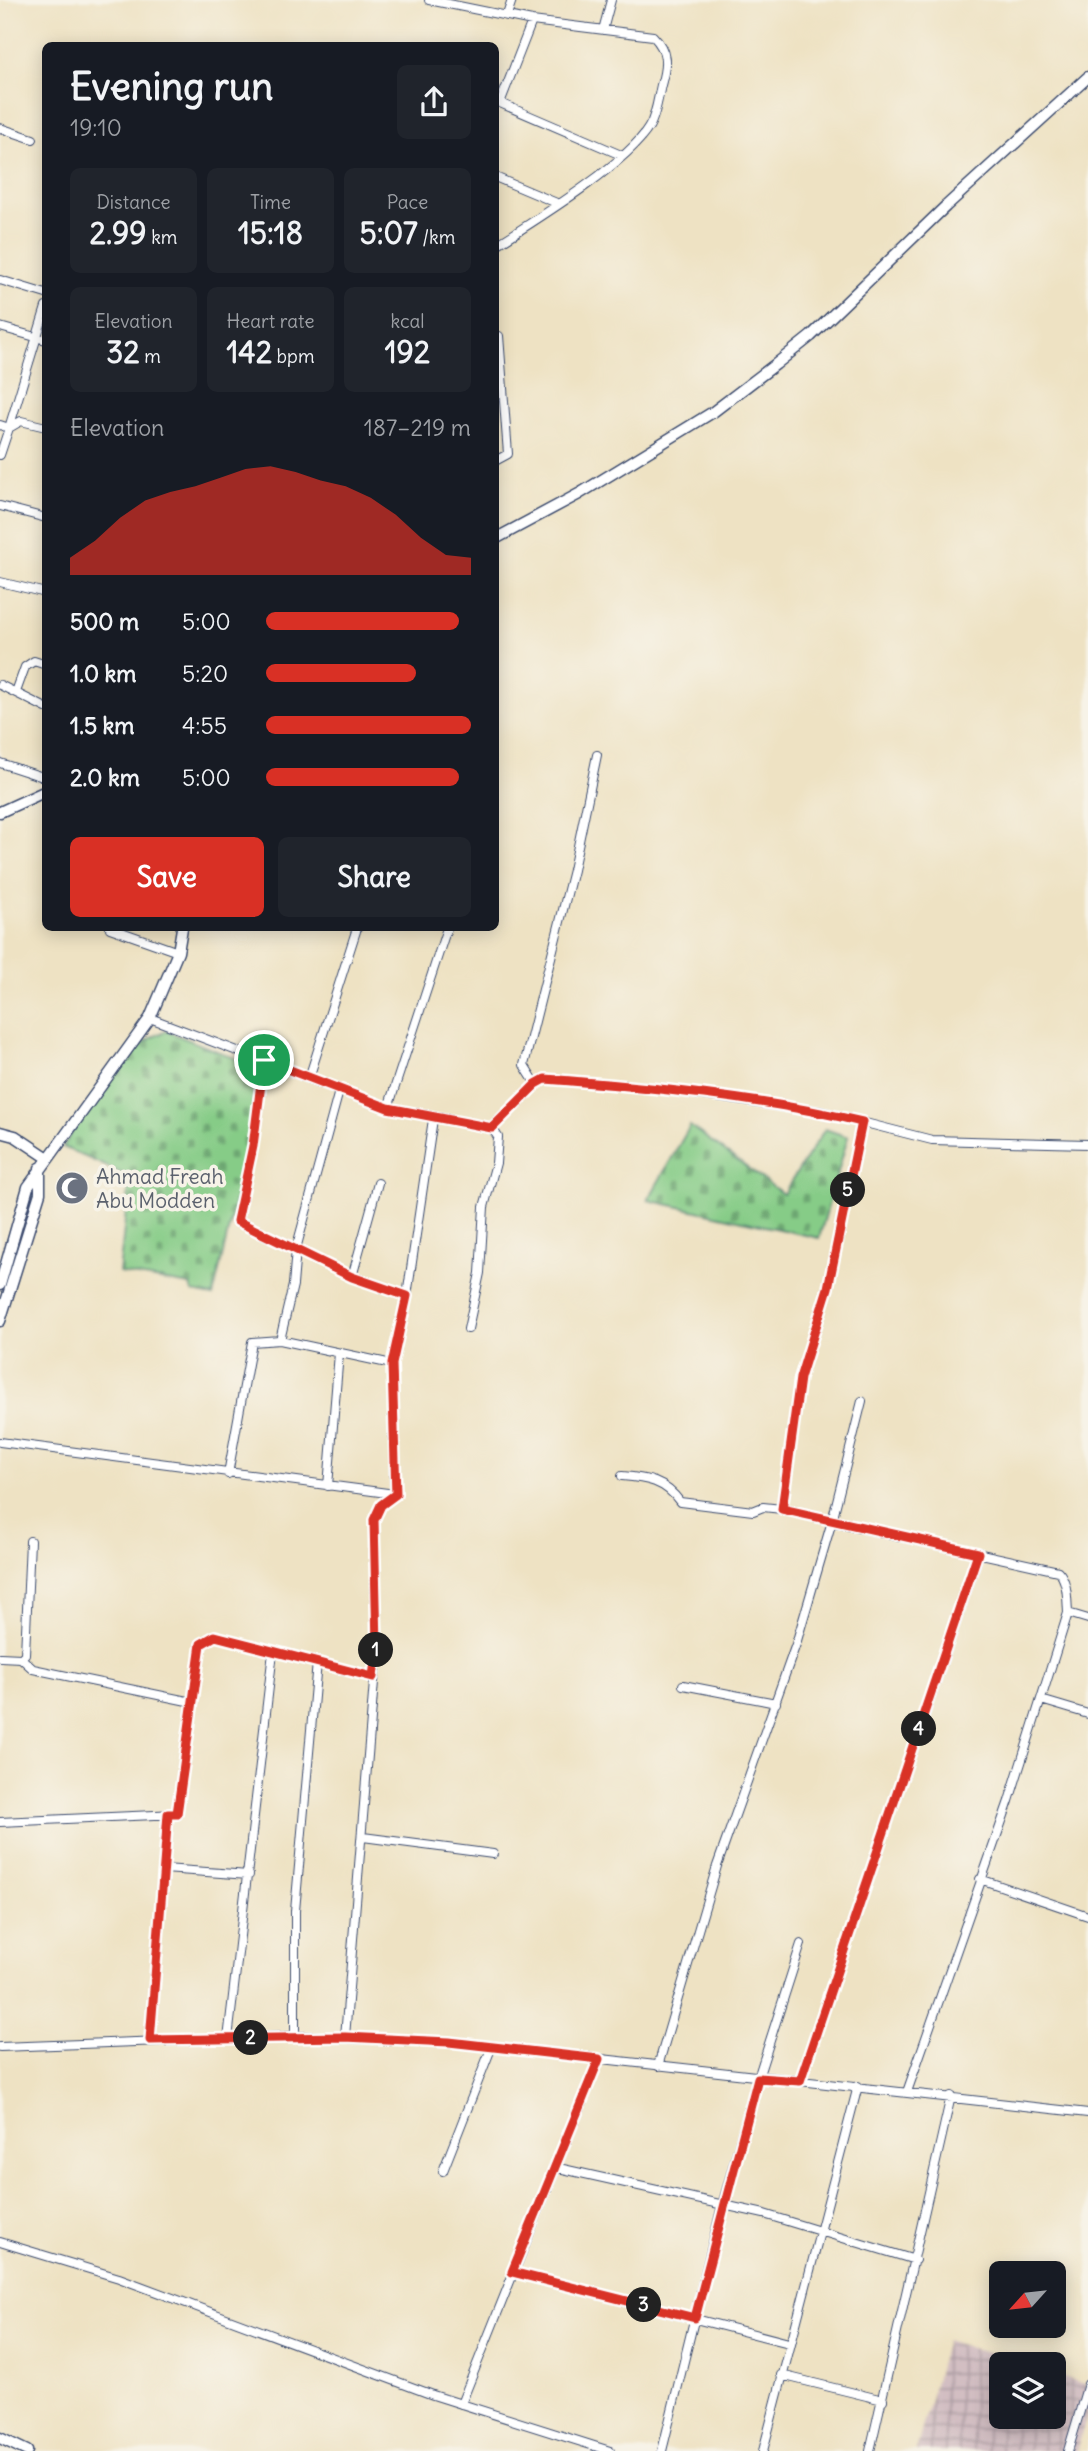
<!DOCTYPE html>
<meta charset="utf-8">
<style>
:root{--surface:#171b24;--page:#20242c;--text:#f1f3f6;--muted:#9ea1a6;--accent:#d93025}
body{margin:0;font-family:Delius,sans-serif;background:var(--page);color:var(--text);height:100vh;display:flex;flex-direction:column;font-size:26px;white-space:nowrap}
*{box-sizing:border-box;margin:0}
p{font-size:23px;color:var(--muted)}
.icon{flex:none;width:38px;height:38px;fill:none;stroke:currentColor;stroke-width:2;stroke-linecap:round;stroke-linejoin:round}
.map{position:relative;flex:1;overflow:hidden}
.side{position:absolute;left:42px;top:42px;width:457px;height:889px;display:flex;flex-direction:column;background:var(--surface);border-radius:10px;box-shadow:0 4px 18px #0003}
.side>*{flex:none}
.needle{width:46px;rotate:243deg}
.tools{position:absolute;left:989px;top:2261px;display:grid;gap:14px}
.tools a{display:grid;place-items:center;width:77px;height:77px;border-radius:10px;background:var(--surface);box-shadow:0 4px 18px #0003;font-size:35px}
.pin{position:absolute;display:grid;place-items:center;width:60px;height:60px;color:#fff;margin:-30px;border:4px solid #fff;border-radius:50%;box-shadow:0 2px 7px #0007}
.km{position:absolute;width:35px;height:35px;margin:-18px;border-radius:50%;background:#222;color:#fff;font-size:19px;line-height:35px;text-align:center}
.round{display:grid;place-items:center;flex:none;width:74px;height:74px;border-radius:10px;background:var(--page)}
.headline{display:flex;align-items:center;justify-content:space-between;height:119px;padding:0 28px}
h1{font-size:38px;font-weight:700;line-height:52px}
.figures{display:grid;grid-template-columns:repeat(3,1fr);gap:10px;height:119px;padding:7px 28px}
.figures div{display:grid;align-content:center;border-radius:10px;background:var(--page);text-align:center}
.figures b{font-size:30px;font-weight:700}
.figures small{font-size:19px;font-weight:400}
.figures p{font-size:19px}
.chart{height:196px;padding:14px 28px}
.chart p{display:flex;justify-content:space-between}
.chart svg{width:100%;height:126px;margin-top:7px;fill:var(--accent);opacity:.7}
.primary-button{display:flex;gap:14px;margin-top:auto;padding:14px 28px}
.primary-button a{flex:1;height:80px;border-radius:10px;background:var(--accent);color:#fff;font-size:28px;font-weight:700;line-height:80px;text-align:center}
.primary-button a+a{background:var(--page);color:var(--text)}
ul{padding:0 28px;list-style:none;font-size:23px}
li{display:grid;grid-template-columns:112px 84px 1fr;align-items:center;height:52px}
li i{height:18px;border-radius:9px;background:var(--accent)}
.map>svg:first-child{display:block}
.industrial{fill:url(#industrial-grid)}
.cemetery{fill:url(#cemetery-stones);stroke:#507e72;stroke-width:2}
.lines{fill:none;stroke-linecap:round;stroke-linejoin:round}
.minor-casing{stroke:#3b4a6d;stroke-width:10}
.tertiary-casing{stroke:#3b4a6d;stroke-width:13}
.minor{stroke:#fff;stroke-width:8}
.tertiary{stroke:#fff;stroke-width:10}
.route-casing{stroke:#fff;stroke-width:14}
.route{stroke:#d93025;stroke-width:9}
.labels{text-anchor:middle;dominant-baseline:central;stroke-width:7;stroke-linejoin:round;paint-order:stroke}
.worship-label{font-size:21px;fill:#5b616d;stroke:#f7f3e8;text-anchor:start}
</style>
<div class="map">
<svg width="1088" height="2451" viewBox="0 0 1088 2451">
<defs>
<pattern id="industrial-grid" width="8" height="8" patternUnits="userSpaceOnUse" patternTransform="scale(1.75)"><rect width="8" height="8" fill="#d2bec2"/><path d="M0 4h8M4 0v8" fill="none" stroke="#aa9ba1"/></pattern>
<pattern id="cemetery-stones" width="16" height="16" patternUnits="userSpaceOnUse" patternTransform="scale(1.75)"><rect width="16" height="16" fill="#86cc87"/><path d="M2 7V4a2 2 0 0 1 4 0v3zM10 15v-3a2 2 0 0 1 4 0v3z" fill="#6da672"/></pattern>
</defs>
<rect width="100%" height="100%" fill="#f7f3e8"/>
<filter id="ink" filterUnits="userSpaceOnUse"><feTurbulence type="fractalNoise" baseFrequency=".0143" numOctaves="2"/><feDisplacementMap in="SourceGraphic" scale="14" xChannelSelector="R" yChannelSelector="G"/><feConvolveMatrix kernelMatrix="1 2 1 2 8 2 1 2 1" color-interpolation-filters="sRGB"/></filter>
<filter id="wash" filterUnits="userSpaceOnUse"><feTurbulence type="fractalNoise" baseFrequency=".00686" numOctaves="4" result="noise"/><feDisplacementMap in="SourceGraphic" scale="28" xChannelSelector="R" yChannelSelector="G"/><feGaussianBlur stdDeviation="1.57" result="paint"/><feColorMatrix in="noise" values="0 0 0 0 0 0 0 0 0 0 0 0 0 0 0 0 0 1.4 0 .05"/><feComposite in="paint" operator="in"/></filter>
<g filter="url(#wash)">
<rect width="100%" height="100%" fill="#eee2c3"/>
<path class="industrial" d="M946,2340L1022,2364H1001V2417H1054V2374L1088,2385V2413L1076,2451H916Z"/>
<path class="cemetery" d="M166,1031L245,1062L256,1075L250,1138L213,1296L192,1292L190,1285L119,1273L130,1177L63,1147C89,1105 117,1049 166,1031Z
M690,1126L783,1194L825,1129L848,1137L819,1238L648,1200Z"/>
</g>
<g filter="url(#ink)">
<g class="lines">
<defs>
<path id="minor" d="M429,0L532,21L653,36C668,51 667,65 661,85C658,98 656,116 649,127C627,164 534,221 495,246
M507,15L512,0
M532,21L500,103L621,155
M603,30L611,0
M0,128L33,139
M495,177L559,204
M0,280L46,294
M0,327L46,340
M0,425L9,428L46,307
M0,455L9,428L21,421L46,427
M495,461L508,454L499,336
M0,506L46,518
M0,582L46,593
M0,685L46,708
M16,692L25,667L34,661L46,665
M0,763L46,778
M110,928L178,952
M150,1018L388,1108L492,1128L536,1084L545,1079L646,1087L822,1112L932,1140L1088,1144
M264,1060L253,1146L237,1221L352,1277L407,1296
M309,1078L357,928
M536,1084L524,1065L573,870L597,755
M388,1108L447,928
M352,1277L378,1183
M468,1329L480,1273L484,1207L496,1163L498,1137L492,1128
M280,1340L293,1285L296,1249L339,1091
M862,1401L832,1521L1058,1571C1068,1581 1067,1599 1068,1613L1009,1801L907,2092
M0,1442L395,1494
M228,1474L252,1342L280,1340L392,1364
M622,1476C647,1478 665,1481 680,1502L753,1511L763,1507L782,1509
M328,1486L339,1353
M1068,1613L1088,1619
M0,1657L21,1658L25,1654L30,1541
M21,1658L33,1669L192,1702
M683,1685L776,1703
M1041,1700L1088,1714
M0,1822L177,1814L201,1644L215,1636L373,1677
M363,1837L493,1854
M164,1869L249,1875
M980,1879L1088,1916
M295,2036V1911L317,1662
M345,2037L377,1645L374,1520L381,1505L395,1494L392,1364L407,1296L433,1119
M228,2039L273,1652
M150,2040L168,1814
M0,2047L295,2036L449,2042L1088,2113
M658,2066L717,1866L796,1644L832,1521L782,1509L800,1378L828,1288L862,1122
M800,2081L979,1553
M554,2167L764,2214L915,2260
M443,2171L492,2046
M0,2242L119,2278L433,2395L610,2451
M512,2272L789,2343
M781,2375L883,2400
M461,2404L599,2059
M662,2451L722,2206L758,2078L801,1944
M763,2451L858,2086
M870,2451L951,2096
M1068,2451L1088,2384"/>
<path id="tertiary" d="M495,539L579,494L713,412L776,364L811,336L946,206L1088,77
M0,812L46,791
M0,1132L15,1136L48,1158
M0,1285L28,1187L150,1018L178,952L182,928
M0,1321L40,1193V1168
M0,2438L27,2451"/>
</defs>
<use href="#minor" class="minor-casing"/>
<use href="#tertiary" class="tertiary-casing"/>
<use href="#minor" class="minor"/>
<use href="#tertiary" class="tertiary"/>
</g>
</g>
<g class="lines" filter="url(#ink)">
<defs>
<path id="route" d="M264,1060L388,1108L492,1128L536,1084L545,1079C651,1087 758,1097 862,1122L828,1288L800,1378L782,1509L978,1553L800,2081L758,2078L695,2318L512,2272L599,2059L449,2042L345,2037L150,2040L168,1814H177L201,1644L215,1636L373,1677L377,1645L374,1520L381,1505L396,1494L392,1364L407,1296L352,1277L237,1221L253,1146Z"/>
</defs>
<use href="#route" class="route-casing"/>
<use href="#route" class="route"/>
</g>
<defs>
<symbol id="mosque-disc" viewBox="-11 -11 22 22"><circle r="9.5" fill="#6b7280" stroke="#f7f3e8"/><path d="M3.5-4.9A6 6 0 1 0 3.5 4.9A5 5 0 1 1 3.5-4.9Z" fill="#fff"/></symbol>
</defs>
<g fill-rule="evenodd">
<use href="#mosque-disc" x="53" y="1169" width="38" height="38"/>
</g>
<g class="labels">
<g class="worship-label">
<text x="96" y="1176">Ahmad Freah<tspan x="96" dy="24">Abu Modden</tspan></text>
</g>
</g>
</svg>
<div class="tools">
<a><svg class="needle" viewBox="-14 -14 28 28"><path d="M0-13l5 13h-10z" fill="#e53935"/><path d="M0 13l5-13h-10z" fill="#9ea1a6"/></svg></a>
<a><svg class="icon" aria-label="layers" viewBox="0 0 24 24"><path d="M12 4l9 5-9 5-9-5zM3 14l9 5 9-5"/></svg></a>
</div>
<div class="pin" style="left:264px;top:1060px;background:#1e9e55"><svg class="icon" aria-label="arrive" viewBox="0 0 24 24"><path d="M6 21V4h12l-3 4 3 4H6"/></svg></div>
<b class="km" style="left:376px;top:1650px">1</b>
<b class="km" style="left:251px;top:2038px">2</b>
<b class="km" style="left:644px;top:2305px">3</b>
<b class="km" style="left:919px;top:1729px">4</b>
<b class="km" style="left:848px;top:1190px">5</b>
<section class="side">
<div class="headline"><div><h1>Evening run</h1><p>19:10</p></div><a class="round"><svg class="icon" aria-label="share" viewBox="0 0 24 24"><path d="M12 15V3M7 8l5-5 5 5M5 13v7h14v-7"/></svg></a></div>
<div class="figures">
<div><p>Distance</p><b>2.99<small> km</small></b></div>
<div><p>Time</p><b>15:18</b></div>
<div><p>Pace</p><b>5:07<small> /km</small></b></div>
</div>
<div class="figures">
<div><p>Elevation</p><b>32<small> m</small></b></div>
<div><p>Heart rate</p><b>142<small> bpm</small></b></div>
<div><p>kcal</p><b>192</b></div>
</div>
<div class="chart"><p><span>Elevation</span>187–219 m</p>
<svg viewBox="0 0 160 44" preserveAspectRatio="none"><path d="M0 44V38L10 32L20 24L30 18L40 15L50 13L60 10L70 7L80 6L90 8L100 11L110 13L120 17L130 23L140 31L150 37L160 38V44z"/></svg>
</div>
<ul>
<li><b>500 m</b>5:00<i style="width:94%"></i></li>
<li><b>1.0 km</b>5:20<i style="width:73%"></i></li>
<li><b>1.5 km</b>4:55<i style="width:100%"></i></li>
<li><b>2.0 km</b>5:00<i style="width:94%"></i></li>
</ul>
<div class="primary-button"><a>Save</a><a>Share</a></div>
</section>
</div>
